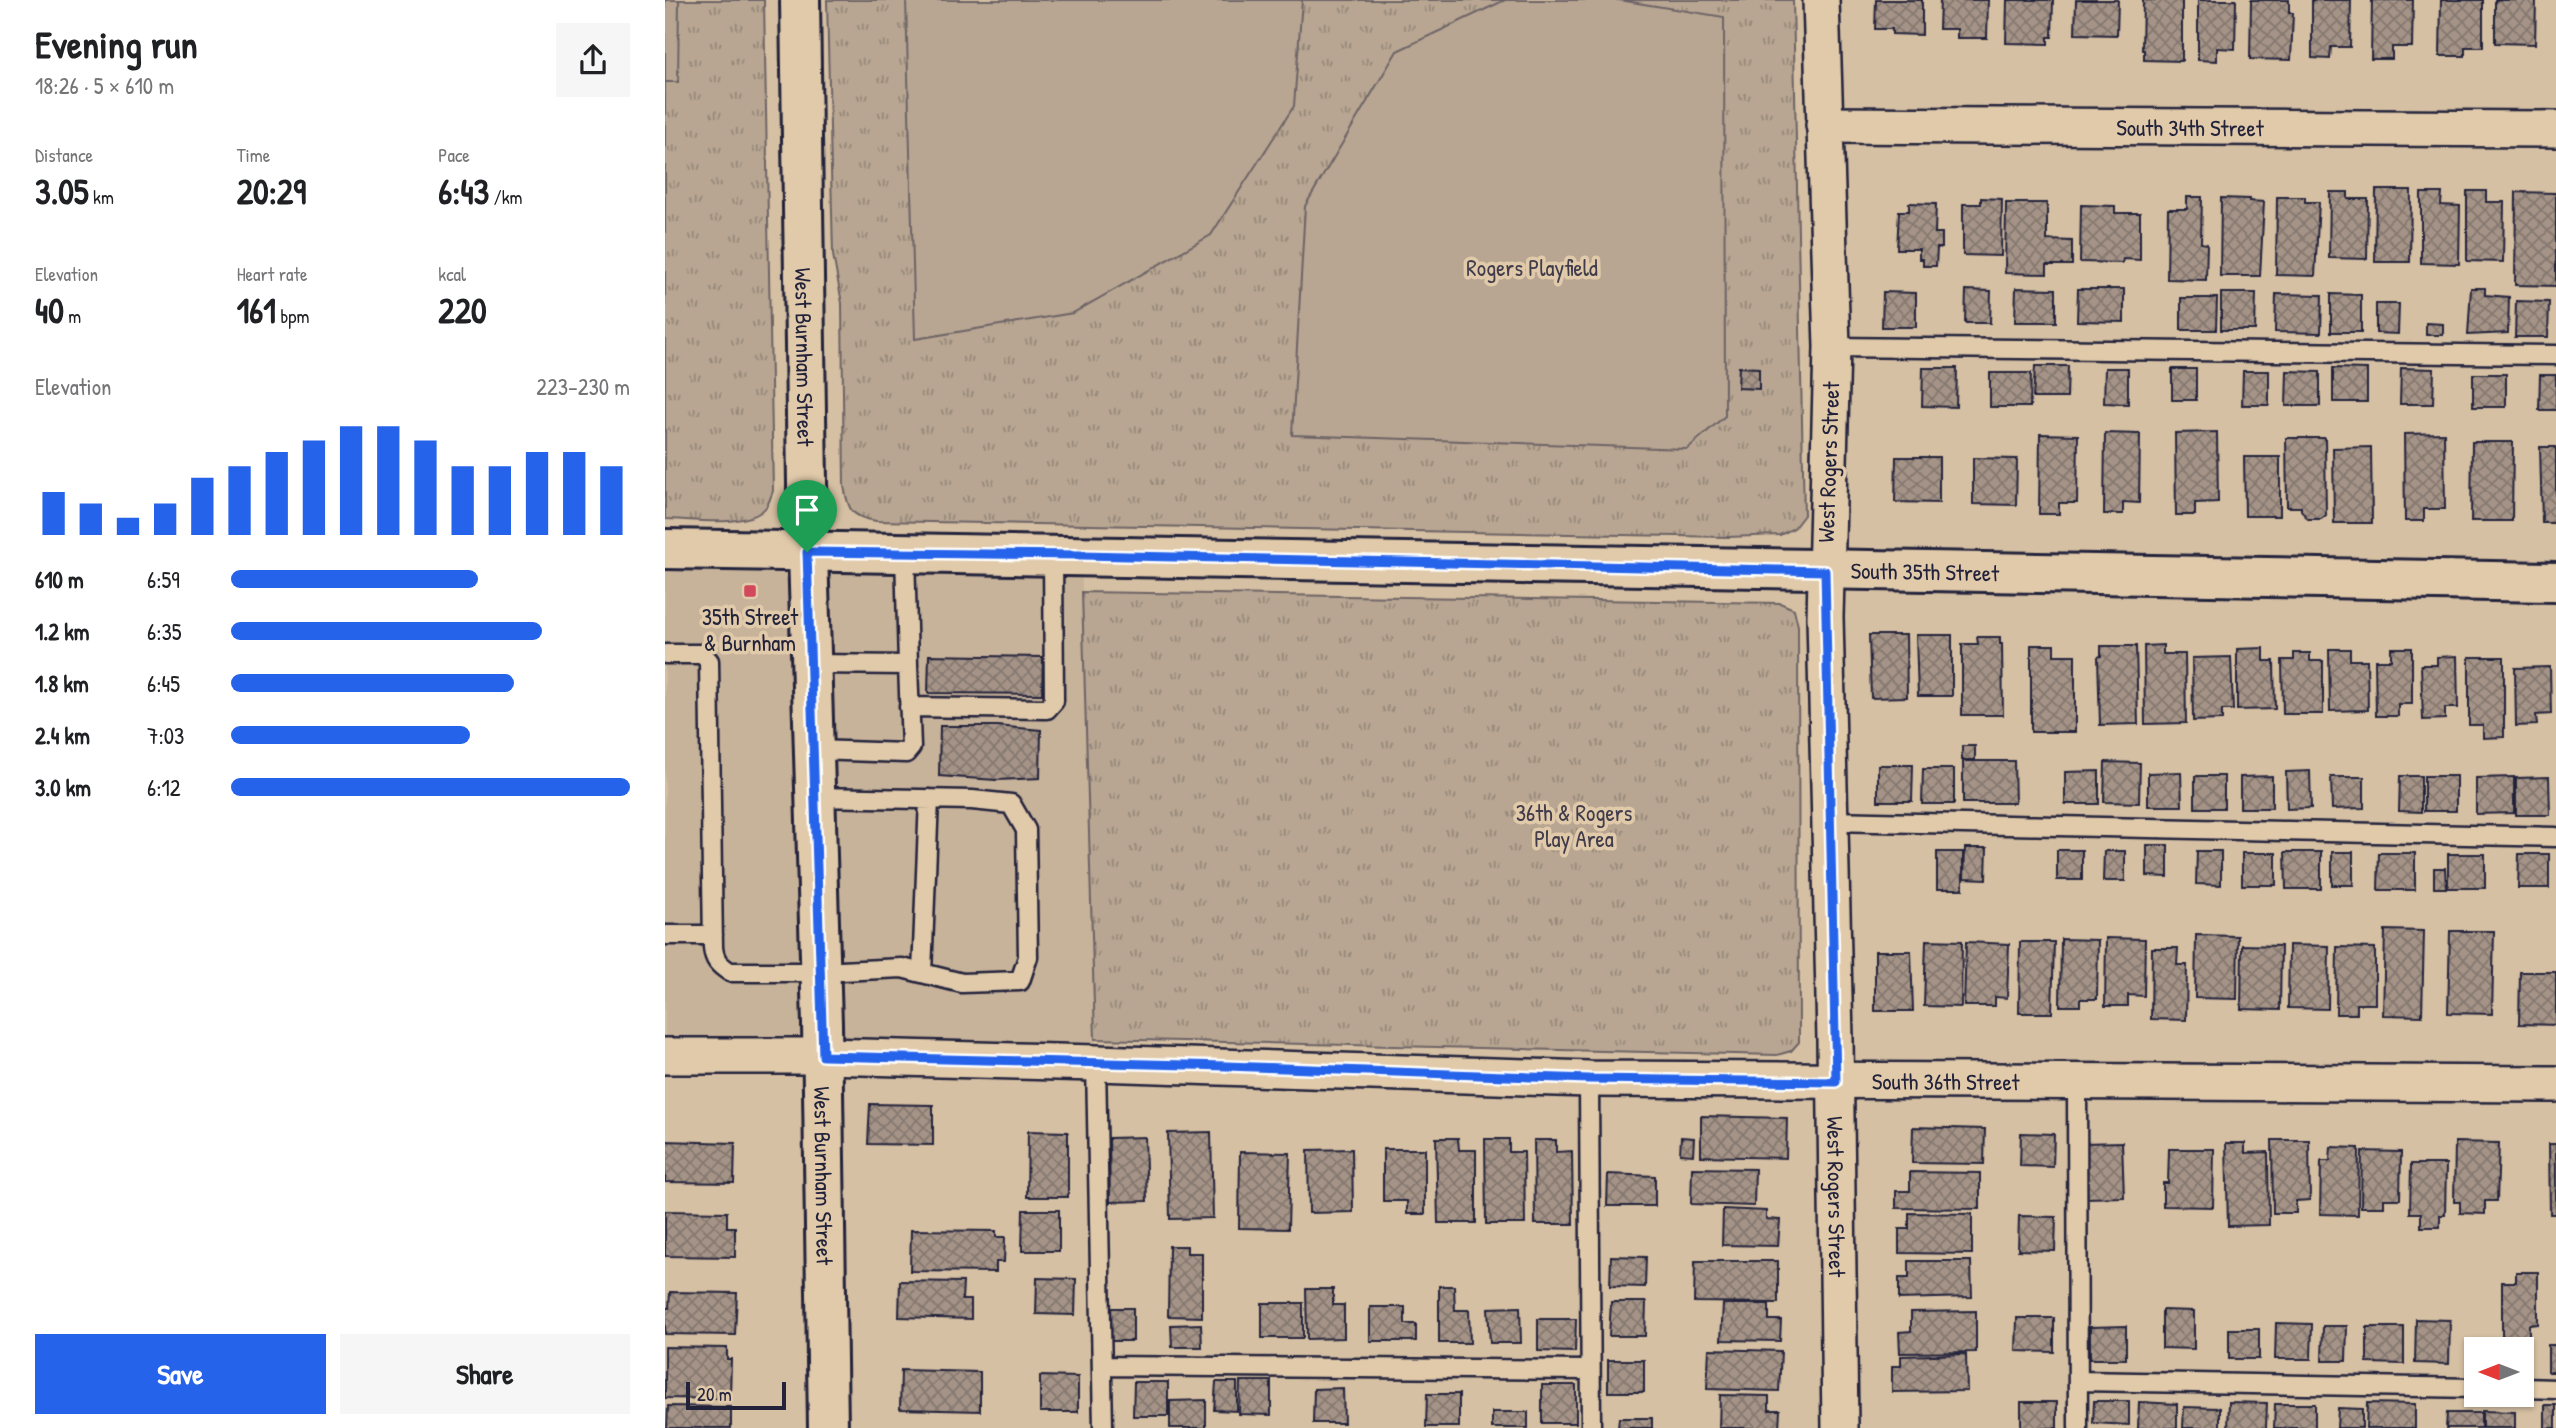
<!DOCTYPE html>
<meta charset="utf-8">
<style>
:root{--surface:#fff;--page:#f6f6f6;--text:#202124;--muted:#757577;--accent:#2563eb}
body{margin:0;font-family:"Patrick Hand",sans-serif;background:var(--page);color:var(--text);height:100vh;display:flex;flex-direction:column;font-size:26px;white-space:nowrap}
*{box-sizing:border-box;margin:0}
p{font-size:23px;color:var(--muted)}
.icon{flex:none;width:38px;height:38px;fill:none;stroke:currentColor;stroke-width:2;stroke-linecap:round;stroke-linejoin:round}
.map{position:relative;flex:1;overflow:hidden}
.details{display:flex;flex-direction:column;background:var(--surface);width:665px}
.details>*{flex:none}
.needle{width:46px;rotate:270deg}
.buttons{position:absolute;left:1799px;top:1337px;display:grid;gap:14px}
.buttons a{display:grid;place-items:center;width:70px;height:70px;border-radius:0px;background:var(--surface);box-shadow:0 2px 5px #0004;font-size:35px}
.scale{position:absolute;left:21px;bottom:18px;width:100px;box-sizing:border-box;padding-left:7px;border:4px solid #22223b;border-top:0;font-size:19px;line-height:24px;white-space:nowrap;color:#22223b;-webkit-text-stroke:5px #e1caaa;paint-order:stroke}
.pin{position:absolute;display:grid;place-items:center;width:60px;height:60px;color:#fff;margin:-72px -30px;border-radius:50% 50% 50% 0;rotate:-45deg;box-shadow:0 0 7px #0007}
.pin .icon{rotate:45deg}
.round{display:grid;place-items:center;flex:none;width:74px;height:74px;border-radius:0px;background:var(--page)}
.head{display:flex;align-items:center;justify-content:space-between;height:119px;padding:0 35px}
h1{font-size:38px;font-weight:700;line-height:52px}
.figures{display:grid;grid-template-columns:repeat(3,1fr);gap:10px;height:119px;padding:7px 35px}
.figures div{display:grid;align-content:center}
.figures b{font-size:35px;font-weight:700}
.figures small{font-size:19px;font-weight:400}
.figures p{font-size:19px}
.chart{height:196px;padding:14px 35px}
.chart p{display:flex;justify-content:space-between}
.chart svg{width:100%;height:126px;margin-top:7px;stroke:var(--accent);stroke-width:6}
.button{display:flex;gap:14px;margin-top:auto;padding:14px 35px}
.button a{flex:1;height:80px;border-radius:0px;background:var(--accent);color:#fff;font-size:28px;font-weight:700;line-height:80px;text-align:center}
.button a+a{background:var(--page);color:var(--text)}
ul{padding:0 35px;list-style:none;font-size:23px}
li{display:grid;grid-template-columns:112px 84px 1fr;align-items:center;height:52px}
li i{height:18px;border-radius:9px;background:var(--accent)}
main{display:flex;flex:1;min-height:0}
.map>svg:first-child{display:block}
.built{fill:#c7b29a}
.park{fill:url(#park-tufts);stroke:#6d6466;stroke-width:2}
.pitch{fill:#b8a692;stroke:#6d6466;stroke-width:2}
.building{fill:url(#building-cross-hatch);stroke:#22223b;stroke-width:2}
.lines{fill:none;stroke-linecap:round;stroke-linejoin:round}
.service-casing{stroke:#22223b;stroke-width:23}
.minor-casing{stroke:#22223b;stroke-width:40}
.tertiary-casing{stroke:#22223b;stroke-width:44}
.secondary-casing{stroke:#22223b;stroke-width:44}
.service{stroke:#e1caaa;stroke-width:18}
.minor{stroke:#e1caaa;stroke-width:35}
.tertiary{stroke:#e1caaa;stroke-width:38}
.secondary{stroke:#e1caaa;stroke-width:38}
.route-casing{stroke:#fff;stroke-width:14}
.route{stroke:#2563eb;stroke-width:9}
.poi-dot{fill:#d1495b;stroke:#e1caaa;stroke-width:2.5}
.labels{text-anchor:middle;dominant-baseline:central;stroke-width:7;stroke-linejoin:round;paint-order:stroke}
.street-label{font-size:23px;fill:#22223b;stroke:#e1caaa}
.park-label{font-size:23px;fill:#403c4c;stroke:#e1caaa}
.poi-label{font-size:23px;fill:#22223b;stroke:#e1caaa}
</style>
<main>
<section class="details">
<div class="head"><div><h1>Evening run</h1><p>18:26 · 5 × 610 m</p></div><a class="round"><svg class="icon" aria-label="share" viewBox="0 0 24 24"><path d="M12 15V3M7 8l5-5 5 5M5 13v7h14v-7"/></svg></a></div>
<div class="figures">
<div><p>Distance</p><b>3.05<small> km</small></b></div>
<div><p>Time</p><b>20:29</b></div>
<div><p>Pace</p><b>6:43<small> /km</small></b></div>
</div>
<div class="figures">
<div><p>Elevation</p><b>40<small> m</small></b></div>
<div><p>Heart rate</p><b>161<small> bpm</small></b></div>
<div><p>kcal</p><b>220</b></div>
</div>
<div class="chart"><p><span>Elevation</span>223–230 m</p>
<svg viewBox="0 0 160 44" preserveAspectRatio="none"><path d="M5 44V29M15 44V33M25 44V38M35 44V33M45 44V24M55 44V20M65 44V15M75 44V11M85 44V6M95 44V6M105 44V11M115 44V20M125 44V20M135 44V15M145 44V15M155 44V20"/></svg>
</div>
<ul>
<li><b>610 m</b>6:59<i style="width:62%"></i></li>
<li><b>1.2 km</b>6:35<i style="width:78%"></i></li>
<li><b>1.8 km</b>6:45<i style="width:71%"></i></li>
<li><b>2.4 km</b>7:03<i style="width:60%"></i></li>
<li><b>3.0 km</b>6:12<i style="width:100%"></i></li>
</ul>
<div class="button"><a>Save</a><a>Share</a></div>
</section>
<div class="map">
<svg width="1891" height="1428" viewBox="0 0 1891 1428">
<defs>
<pattern id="park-tufts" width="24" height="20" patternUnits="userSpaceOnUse" patternTransform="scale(1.75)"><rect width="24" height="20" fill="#b8a692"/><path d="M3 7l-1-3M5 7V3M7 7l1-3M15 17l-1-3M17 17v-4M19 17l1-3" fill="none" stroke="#958778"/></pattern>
<pattern id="building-cross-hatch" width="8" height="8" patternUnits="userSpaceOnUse" patternTransform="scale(1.75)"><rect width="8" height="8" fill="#a49386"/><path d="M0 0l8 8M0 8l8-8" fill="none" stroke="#85786f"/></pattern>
</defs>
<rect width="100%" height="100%" fill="#d6c0a3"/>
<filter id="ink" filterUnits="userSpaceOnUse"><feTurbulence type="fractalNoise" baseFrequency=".0143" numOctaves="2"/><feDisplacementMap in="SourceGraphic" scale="14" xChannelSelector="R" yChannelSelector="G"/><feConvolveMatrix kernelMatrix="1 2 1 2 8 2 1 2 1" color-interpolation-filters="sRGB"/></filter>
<g filter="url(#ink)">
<path class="built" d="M0,549L416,555L431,1063L0,1056Z"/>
<path class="park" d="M0,0H99L108,491C106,496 104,503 101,507C84,529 26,519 0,519Z
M162,0H1128L1139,515L1129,528L1115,535L1063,537L211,521C186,517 183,510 179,486L177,303L168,255Z
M417,592L1115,603L1129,609L1133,626L1134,1042L1126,1051L1112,1055L430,1039Z"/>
<path class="pitch" d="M0,0H14L13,82H0Z
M241,0H637L629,106L546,235L408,313L250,339Z
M840,0H954L1059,17L1060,416L1022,449L627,435L640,206L732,51Z"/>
<path class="building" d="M1211,0H1257V35L1227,34V29H1210Z
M1275,0H1323L1322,38H1292V29H1274Z
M1342,0H1388L1387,37H1383V44L1341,43Z
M1411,0H1453L1452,35L1410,34Z
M1478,0H1517V61L1479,60V50H1477Z
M1533,0H1571L1570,49L1552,48V61L1533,60Z
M1586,0H1624V13H1628L1626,60L1585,59Z
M1647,0H1686L1685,47H1666L1665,59L1647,58Z
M1707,0H1748L1747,47H1727V59H1706Z
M1776,0H1818V47H1800V56H1775Z
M1830,0H1871L1870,44L1830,43Z
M1711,190H1746L1745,262H1710Z
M1802,191H1821V202H1839L1838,262L1802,261Z
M1665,192H1683V199H1703L1702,259L1664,258Z
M1851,192L1891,193V286L1850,285Z
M1756,193H1777L1776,205L1795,206L1794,264L1756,263Z
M1522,197H1537L1536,243L1542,244L1541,280L1502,279L1503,209H1522Z
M1612,197H1640V202H1654L1650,276L1611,275Z
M1316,198L1337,199L1336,256L1298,255V204H1316Z
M1556,198L1585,199V201L1599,202L1595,276H1555Z
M1244,203L1271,204L1270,233H1277V248H1272L1271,266H1258V259H1254V249H1232L1234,211H1244Z
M1341,203H1382V240L1407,241V265H1382V274L1340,273Z
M1416,205L1450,206V213H1475V260L1458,259L1457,263L1415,262Z
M1351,288L1391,289V322H1350Z
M1806,288H1820V295L1844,297L1843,333L1803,335Z
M1413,289H1459V322L1412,321Z
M1301,290L1326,291L1325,323H1300Z
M1218,292L1251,293V327H1217Z
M1556,293H1591L1590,330H1556Z
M1611,294L1657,295L1656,333L1610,332Z
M1666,294L1696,295V332H1666Z
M1516,298H1552L1551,330H1516Z
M1851,301L1884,302L1883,337H1850Z
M1711,304H1734L1733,334L1711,333Z
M1761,323L1778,324V335H1761Z
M1370,366H1403L1402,398H1368Z
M1074,367L1094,368V389L1073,388Z
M1258,368H1292L1291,407L1257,406Z
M1440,368H1463V404L1439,403Z
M1668,368L1702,369V402H1668Z
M1736,368L1769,369L1768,404H1735Z
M1507,369H1531V400H1507Z
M1578,371H1604V405H1577Z
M1622,371L1655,372V406H1621Z
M1325,373H1366L1365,407H1325Z
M1808,374H1841V407H1808Z
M1875,375H1891V410H1874Z
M1552,432L1553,502L1530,503V515H1511L1510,433Z
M1440,433L1475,434L1474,503L1458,502V514H1439Z
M1779,433L1780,509H1759V521H1740L1739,434Z
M1375,434L1413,435L1412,503H1394V514H1374Z
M1621,438H1660L1661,515L1656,519H1643L1636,510V507H1622Z
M1807,442H1848L1847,521H1806Z
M1706,447L1707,523H1669L1668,448Z
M1875,447H1891V523H1877Z
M1231,457H1274V503L1230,502Z
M1579,457H1615V516H1580Z
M1308,458L1352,459L1351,505L1308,504Z
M1204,635H1241L1242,697L1206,698Z
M1251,635H1287V696H1253Z
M1312,637H1335V644H1337L1338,715H1297V644H1313Z
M1366,645H1389V655H1410V732H1366Z
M1498,645V654H1520L1521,723L1480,724L1479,646Z
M1436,646H1471L1473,724L1435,725L1433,657L1436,656Z
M1599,648V661H1609L1610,709L1572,710V649Z
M1726,648H1747V704H1733V716H1711L1710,660H1726Z
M1664,649H1685V660H1702L1703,710L1665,711Z
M1629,653H1645V661H1658V714H1618L1617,660H1629Z
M264,655L378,657L377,694L263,693Z
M1792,656L1793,708H1780V719L1758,720L1756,665H1772V657Z
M1566,657L1568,710H1557V720L1528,721L1527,658Z
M1804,657H1839V737L1818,738V725H1804Z
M1885,667L1886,714L1871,715L1872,725L1851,726L1850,668Z
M275,726H332L376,730L375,778L331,780L274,776Z
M1297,746H1310V760H1297Z
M1298,761H1349L1350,803H1298Z
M1440,762L1475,763L1474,803L1439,802Z
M1213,765H1248L1247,801H1213Z
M1258,769H1289V804H1257Z
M1434,771V804H1400V772Z
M1645,771L1646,808L1622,809L1621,772Z
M1516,772L1517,806H1483V773Z
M1530,776H1559V808H1530Z
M1607,776V808H1575V777Z
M1735,776H1756V812L1734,811Z
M1759,776H1791V811H1759Z
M1666,777H1699V808L1667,809Z
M1849,777V813L1811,814V778Z
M1884,777L1885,815H1851V778Z
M1482,845H1503V877L1482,876Z
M1300,848H1322L1321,879L1299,878Z
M1392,850H1417V880H1392Z
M1439,851H1460V881H1438Z
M1532,851H1556V885L1531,884Z
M1272,852H1298V889H1272Z
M1620,852H1656V889H1621Z
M1667,852H1688V885H1667Z
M1577,853H1611V885H1577Z
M1714,853H1750V890H1713Z
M1783,854H1820V888H1783Z
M1854,854H1884V888H1853Z
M1769,868H1780L1781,888H1769Z
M1720,930L1759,931L1757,1016L1718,1015Z
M1785,931H1829L1827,1014L1783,1013Z
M1531,935L1573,936L1572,999L1530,998Z
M1441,938L1480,939L1479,996L1463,995V1006H1440Z
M1396,939L1433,940L1432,999H1415V1006H1395Z
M1261,940L1297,941L1296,1007L1259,1006Z
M1301,942L1344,944L1342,998L1330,997V1006H1299Z
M1355,942H1389L1387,1013H1354Z
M1577,945L1616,946L1615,1010L1576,1009Z
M1624,945L1664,946L1663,1009L1623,1008Z
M1672,947L1710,948V1004H1692V1014H1671Z
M1487,948H1513L1512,965H1522L1521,1020L1486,1019Z
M1210,951H1246L1248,1011H1210Z
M1855,972H1891V1025L1854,1024Z
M205,1104L268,1105V1145L203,1144Z
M1036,1116L1122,1118L1121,1158L1036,1156Z
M1248,1127L1320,1129L1319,1164L1247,1163Z
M363,1131L403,1132V1197H362Z
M546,1132L548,1218L505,1219L503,1133Z
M1356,1133L1389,1134L1388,1167L1355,1166Z
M480,1137L482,1201L445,1202L444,1138Z
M1016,1137L1029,1138L1028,1155L1015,1154Z
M771,1138H793L794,1150H811V1223H773Z
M820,1139H844V1152H859L860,1224H821Z
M869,1140H891V1152L907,1151L908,1224H870Z
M1607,1140H1644L1645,1200L1631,1201V1213H1608Z
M0,1141L70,1143L69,1183L0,1182Z
M1457,1142L1459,1197L1420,1198L1418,1143Z
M1790,1142L1834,1143L1832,1201H1820V1214L1795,1213V1202H1789Z
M1561,1143H1580V1153L1603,1152L1604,1225L1563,1226Z
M1884,1144H1891V1214H1885Z
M1666,1147L1694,1148L1693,1215L1655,1214L1656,1161H1665Z
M687,1149L688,1212L644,1213L643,1150Z
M718,1149H760V1214H742V1201H718Z
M1504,1149H1549L1548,1207L1498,1206V1183H1503Z
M1697,1151L1736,1152L1735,1199H1719V1207H1696Z
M575,1152L625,1153L623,1229L574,1228Z
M1746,1164H1781L1780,1215H1775V1227H1756V1213H1745Z
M1027,1168L1090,1169L1089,1206L1026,1204Z
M1245,1172L1315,1173V1209L1231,1208V1191H1245Z
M943,1174L990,1176V1206H942Z
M1058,1209L1101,1211V1219L1115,1220L1113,1246L1057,1245Z
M358,1210H394V1251H357Z
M0,1211L62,1212V1227H70V1257L0,1256Z
M1244,1213L1307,1214V1254L1234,1253V1229H1244Z
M1354,1216L1391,1217L1390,1251L1353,1250Z
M246,1230L331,1231V1237H340L339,1262H331V1272L245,1271Z
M504,1246H522V1253H537V1317L503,1316Z
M946,1256L981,1257L980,1287L945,1286Z
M1030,1261H1113V1303L1029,1302Z
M1244,1261H1306L1307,1297L1234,1299V1278H1244Z
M1851,1272H1873V1324L1864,1325V1340H1837V1282H1851Z
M372,1278L411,1279L410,1315L371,1314Z
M235,1281L298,1282L297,1300H306V1319L234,1317Z
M774,1286H789L790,1310H804L805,1343H774Z
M641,1289H668V1305H679V1338L642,1339Z
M5,1292L72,1293L70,1335L0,1334V1308H4Z
M946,1302H981L980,1336H944Z
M597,1303H638V1338H597Z
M1058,1304H1104V1320H1116L1115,1341L1056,1340Z
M705,1307H740V1324H751V1341H705Z
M855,1307L856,1343H825L823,1308Z
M446,1308H468V1341H446Z
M1497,1310L1529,1311V1349L1497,1348Z
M1311,1311V1352L1235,1353L1234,1332L1246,1331V1312Z
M1352,1318H1389V1352L1351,1351Z
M873,1319H911L910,1352L873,1351Z
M1751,1319L1785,1320L1784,1364L1750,1363Z
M1611,1323L1647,1324L1646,1359H1610Z
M536,1324L537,1347H507L506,1325Z
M1461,1326V1359H1425V1327Z
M1658,1326H1682L1681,1361H1657Z
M1702,1327H1739V1364L1702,1363Z
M1564,1329H1594V1359H1564Z
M1883,1345H1891V1372H1883Z
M0,1347L62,1348V1359H66L65,1399L0,1398Z
M1044,1349L1116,1351L1114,1391L1042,1389Z
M1301,1354L1302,1391L1227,1392V1366H1236V1356Z
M943,1360H979V1392H943Z
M236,1370L315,1372V1411L235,1409Z
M375,1376L413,1377V1412H375Z
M575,1381H606V1415L574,1414Z
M469,1382H503V1416H468Z
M551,1382H572V1411L549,1410Z
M877,1385H911V1423H877Z
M678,1388L679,1423H648L649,1389Z
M762,1394H794V1427H761Z
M1055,1395L1104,1396V1410H1115L1114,1428H1054Z
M541,1400V1428H505V1401Z
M1429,1401H1464V1425L1428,1423Z
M1356,1402H1392V1428H1356Z
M1474,1402L1512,1404V1428H1473Z
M1564,1402L1602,1403L1601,1428H1563Z
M1702,1403L1750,1404V1428H1701Z
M1610,1404H1650V1428H1609Z
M1880,1405H1891V1428H1880Z
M3,1406L66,1407V1428H2Z
M1519,1407L1555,1408V1428H1518Z
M1673,1408L1697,1409V1428H1672Z
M1817,1411L1850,1412V1428H1817Z
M827,1412H863V1428H827Z
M1782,1413H1816V1428H1781Z
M954,1418H987V1428H953Z"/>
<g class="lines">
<defs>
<path id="service" d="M1167,347L1891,355
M240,553L243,665
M0,654H37L44,661L48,947C49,960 54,965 65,972H155L237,968L297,983L355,981L363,957L361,830L346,804L307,800L150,797
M146,664L243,665L246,747L241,753L149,750
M244,707L382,709L389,701L388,554
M1165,821L1891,837
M0,935H48
M257,973L264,799
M431,1063L438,1428
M924,1079L926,1428
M1412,1081L1413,1428
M437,1366L925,1370
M1413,1381L1811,1388
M1857,1388L1891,1389"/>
<g id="minor">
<path id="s1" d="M1156,0L1167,347L1160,617L1170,1039L1175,1428"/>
<path id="s2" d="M1159,125L1891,129"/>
<path id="s3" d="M0,1056H158L431,1063L924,1079L1891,1084"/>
</g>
<g id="tertiary">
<path id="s4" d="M135,0L143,552L157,1024L163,1428"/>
</g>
<g id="secondary">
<path id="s5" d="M0,549L1891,582"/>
</g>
</defs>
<use href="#service" class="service-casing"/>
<use href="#minor" class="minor-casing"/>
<use href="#tertiary" class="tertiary-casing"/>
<use href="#secondary" class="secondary-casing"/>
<use href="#service" class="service"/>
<use href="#minor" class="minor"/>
<use href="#tertiary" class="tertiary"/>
<use href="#secondary" class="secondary"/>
</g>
</g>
<g class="lines" filter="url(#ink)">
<defs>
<path id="route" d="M142,552L416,555L1160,571L1171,1082L924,1079L562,1066L158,1056Z"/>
</defs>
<use href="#route" class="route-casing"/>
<use href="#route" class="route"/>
</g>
<rect class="poi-dot" x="78" y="584" width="14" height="14" rx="3.5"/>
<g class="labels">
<g class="street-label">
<text stroke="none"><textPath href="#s2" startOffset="366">South 34th Street</textPath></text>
<text stroke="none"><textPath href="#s4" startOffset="357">West Burnham Street</textPath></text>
<text transform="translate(1163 462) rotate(-88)">West Rogers Street</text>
<text stroke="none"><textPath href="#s5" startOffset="1260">South 35th Street</textPath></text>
<text stroke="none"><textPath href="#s3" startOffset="1281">South 36th Street</textPath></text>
<text stroke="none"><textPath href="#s4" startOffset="1176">West Burnham Street</textPath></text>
<text stroke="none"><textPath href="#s1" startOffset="1197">West Rogers Street</textPath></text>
</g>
<g class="park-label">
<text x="867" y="267">Rogers Playfield</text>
<text x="909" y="812">36th &amp; Rogers<tspan x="909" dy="26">Play Area</tspan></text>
</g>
<g class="poi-label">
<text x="85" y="616">35th Street<tspan x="85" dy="26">&amp; Burnham</tspan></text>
</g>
</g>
</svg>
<div class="buttons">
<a><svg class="needle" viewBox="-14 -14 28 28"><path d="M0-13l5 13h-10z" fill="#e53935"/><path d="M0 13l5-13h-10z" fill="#757577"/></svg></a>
</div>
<div class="scale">20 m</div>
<div class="pin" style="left:142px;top:552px;background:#1e9e55"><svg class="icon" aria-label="arrive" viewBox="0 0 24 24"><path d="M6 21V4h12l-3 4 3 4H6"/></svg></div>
</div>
</main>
